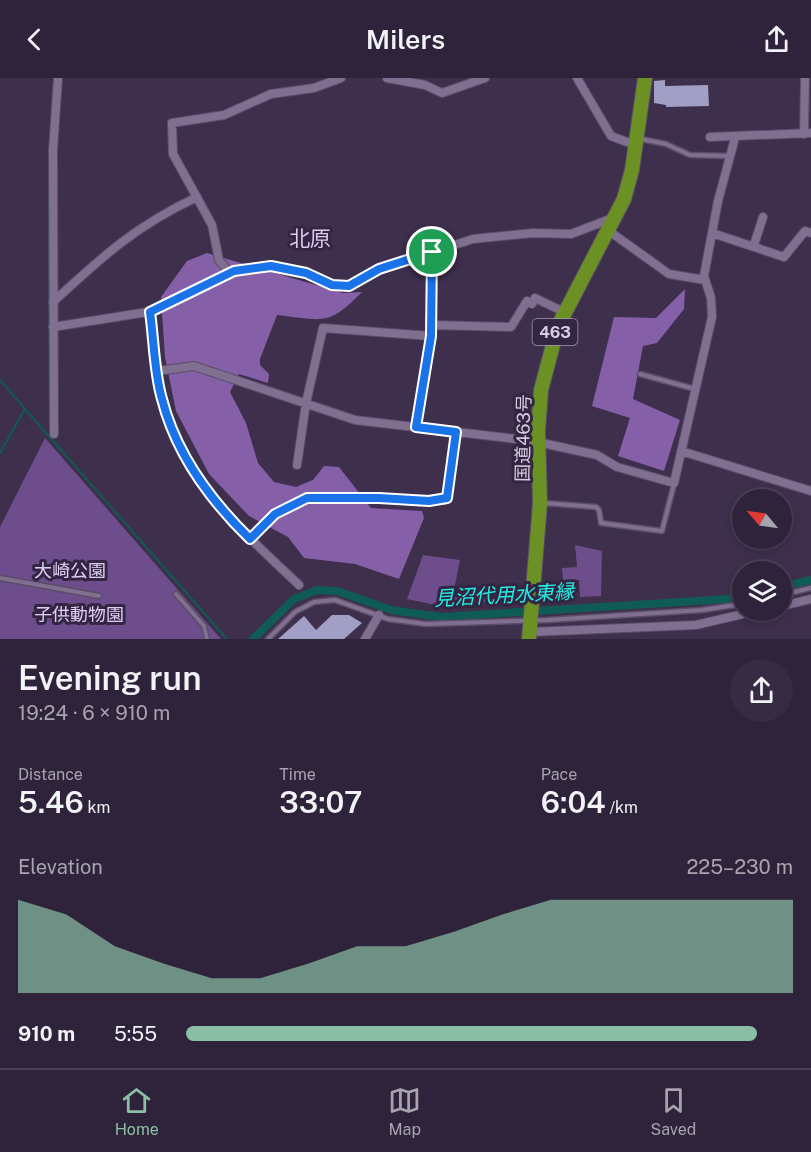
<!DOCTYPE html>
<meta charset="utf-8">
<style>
:root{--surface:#2e233a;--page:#362b42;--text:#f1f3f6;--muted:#a7a4af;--line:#494054;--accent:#8abfa5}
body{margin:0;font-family:"Public Sans","Noto Sans JP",sans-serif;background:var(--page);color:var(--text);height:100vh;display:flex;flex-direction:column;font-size:22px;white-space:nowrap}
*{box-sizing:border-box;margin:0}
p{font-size:20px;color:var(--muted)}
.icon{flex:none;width:33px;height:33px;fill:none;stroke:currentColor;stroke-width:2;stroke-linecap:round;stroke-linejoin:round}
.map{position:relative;height:561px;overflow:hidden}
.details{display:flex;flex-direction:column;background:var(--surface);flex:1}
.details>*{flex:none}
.needle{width:39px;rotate:299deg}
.fabs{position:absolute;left:732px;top:411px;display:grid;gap:12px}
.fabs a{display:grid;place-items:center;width:60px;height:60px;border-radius:50%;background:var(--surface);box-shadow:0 3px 9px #0003,0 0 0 2px var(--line);font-size:30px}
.pin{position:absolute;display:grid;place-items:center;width:51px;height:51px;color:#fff;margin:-26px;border:3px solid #fff;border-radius:50%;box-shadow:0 2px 6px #0007}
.round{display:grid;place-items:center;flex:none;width:63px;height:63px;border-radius:32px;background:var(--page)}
.headline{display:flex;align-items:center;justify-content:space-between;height:102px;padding:0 18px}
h1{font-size:33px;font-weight:600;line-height:45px}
.metrics{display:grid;grid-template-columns:repeat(3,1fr);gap:9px;height:102px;padding:6px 18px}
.metrics div{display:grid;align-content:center}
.metrics b{font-size:30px;font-weight:600}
.metrics small{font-size:16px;font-weight:400}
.metrics p{font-size:16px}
.chart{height:168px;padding:12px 18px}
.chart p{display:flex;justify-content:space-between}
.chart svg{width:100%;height:108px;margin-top:6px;fill:var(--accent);opacity:.7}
ul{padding:0 18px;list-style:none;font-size:20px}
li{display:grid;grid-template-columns:96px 72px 1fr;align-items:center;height:45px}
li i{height:15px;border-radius:8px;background:var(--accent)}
header{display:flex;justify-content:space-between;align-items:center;height:78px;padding:0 18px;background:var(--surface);font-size:27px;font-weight:600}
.tab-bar{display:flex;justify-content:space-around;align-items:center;height:84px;border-top:2px solid var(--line);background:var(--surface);font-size:16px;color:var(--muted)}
.tab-bar a{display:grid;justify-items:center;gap:3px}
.tab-bar .active{color:var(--accent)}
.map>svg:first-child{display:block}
.green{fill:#6d4d8b}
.forest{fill:#855fa8}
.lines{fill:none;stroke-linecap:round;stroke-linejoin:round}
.stream{stroke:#0f5b55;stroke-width:2}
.canal{stroke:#0f5b55;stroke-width:8}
.building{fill:#a19fc5}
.lane-casing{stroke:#5a4d66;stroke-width:7}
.street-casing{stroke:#5a4d66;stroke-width:10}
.highway-casing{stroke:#5a4d66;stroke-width:16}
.lane{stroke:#806f91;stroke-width:4}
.street{stroke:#806f91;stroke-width:8}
.highway{stroke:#6b9024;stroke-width:14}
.route-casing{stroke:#fff;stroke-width:12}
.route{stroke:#1a73e8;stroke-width:8}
.labels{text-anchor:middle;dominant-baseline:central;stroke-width:6;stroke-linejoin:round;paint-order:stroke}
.shield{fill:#342542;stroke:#a59bb1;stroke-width:1.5}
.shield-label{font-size:16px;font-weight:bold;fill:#d6cde0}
.street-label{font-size:18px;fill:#d6cde0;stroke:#342542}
.park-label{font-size:18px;fill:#e0cdf5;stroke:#342542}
.water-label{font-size:20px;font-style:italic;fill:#20efe1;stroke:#342542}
.quarter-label{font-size:21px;fill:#dbc9ee;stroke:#342542}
</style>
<header><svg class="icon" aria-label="back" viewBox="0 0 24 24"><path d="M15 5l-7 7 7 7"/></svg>Milers<svg class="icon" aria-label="share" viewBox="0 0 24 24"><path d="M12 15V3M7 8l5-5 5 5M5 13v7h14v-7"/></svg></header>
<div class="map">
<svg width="811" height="561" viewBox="0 0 811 561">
<rect width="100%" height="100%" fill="#3e2f4d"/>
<path class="green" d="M45,360L221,561H0V449Z
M575,467L602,473L601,518L580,519L579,502H563L562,490L577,489Z
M423,477L460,482L454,512L490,511L489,523L445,529L407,521Z"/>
<path class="forest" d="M207,175L343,215L362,214C328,249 323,242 277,237L260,281V287L269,296L268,305L239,296L230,314L246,345L258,385L274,404L296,409L313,402L324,388L339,389L371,430L422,433L424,440L399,501L355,486L304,480L288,459L249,438L209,396L176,333L165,279L161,219L187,183Z
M685,211L684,231L657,265L643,268L633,321L680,342L664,393L618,378L630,340L592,328L614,239L656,240Z"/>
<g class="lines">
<path class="stream" d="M0,302L25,331
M50,359L49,107L53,18
M0,375L25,331L226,560"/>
<path class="canal" d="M782,509L811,502
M253,561L294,521L317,512L337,513L391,532L441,539L729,521L742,518"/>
</g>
<path class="building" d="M665,2V8L708,7L709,28L666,29V27L654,25V3Z
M332,537H349L362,545L344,561H278L304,538L316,552Z"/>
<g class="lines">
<defs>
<path id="lane" d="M641,61L666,66L690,77L729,78
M640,296L695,311
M544,425L596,429L599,432L601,445L662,453L674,406
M0,500L99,518
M176,516L204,548L207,561
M782,517L811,510
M268,561L295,534L314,524L335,522L388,541L426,546L548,542L702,532L742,526"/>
<path id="street" d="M387,0L425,7L442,15L485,0
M577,0L611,58L635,67
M804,56L805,0
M710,59L811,55
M609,153L669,196L705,202
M712,155L784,179L805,153L811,155
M754,167L763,139
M229,194L219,182L212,147L173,76L172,45L224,37L271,16L314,10L341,0
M53,224C103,178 134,149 197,119
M150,234C154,262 155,293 162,321C182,401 242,453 299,507
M431,247L511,249L527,223L532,226L535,220L564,234
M53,249L154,233L234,193L271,188L306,195L331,207L349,208L379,191L473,161L533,155L571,156L613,140
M158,293L194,288L355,342L533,363L597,377L617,389L674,405L712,239L711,220L704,198L718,123L735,60
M416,349L431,258L432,174
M54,356L53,72L58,0
M681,373L811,413
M297,387L306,325L323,250L431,258
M250,461L275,436L307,420L444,422L447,420L456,354
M782,528L811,521
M530,554L696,547L760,532
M365,561L379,537"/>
<path id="highway" d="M529,561L540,425L538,353L541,312L558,248L624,121L632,92L645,0"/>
</defs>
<use href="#lane" class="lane-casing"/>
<use href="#street" class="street-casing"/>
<use href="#highway" class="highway-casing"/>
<use href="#lane" class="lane"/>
<use href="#street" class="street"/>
<use href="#highway" class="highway"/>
</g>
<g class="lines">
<defs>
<path id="route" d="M432,174L431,258L416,349L456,354L447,420L429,423L379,420H307L275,436L250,461C210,422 176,376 162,321C154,294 154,262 150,234L234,193L271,188L306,195L332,207L349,208L379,191Z"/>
</defs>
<use href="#route" class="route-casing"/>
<use href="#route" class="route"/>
</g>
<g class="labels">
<rect class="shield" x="532.5" y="241" width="45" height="26" rx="4.5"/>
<g class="shield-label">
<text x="555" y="254">463</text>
</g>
<g class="street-label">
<text transform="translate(523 360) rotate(-89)">国道463号</text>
</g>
<g class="park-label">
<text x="70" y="492">大崎公園</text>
<text x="79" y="536">子供動物園</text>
</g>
<g class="water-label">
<text transform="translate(504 517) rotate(-3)">見沼代用水東縁</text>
</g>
<g class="quarter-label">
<text x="310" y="160">北原</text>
</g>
</g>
</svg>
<div class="fabs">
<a><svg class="needle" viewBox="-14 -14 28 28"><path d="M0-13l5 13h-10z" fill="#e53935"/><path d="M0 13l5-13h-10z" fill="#a7a4af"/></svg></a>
<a><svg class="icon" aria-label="layers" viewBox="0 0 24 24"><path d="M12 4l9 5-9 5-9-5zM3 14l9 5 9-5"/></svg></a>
</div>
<div class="pin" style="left:432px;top:174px;background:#1e9e55"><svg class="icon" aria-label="arrive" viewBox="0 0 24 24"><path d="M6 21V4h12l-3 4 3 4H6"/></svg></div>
</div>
<section class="details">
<div class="headline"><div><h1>Evening run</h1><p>19:24 · 6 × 910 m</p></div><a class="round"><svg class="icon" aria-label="share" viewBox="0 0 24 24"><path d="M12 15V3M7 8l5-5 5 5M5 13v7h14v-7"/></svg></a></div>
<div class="metrics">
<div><p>Distance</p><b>5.46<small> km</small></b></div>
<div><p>Time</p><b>33:07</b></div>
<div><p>Pace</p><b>6:04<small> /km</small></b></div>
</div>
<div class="chart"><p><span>Elevation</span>225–230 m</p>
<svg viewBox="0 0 160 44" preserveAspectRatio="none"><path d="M0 44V6L10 12L20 25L30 32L40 38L50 38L60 32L70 25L80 25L90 19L100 12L110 6L120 6L130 6L140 6L150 6L160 6V44z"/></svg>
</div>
<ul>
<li><b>910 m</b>5:55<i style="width:94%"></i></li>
</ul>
</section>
<nav class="tab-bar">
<a class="active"><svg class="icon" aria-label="home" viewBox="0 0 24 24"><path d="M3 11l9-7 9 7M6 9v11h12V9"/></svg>Home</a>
<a><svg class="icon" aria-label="map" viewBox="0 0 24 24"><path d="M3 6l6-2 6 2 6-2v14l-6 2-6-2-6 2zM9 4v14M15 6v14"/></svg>Map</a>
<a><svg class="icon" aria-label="saved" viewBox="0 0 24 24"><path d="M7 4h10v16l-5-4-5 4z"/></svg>Saved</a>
</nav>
